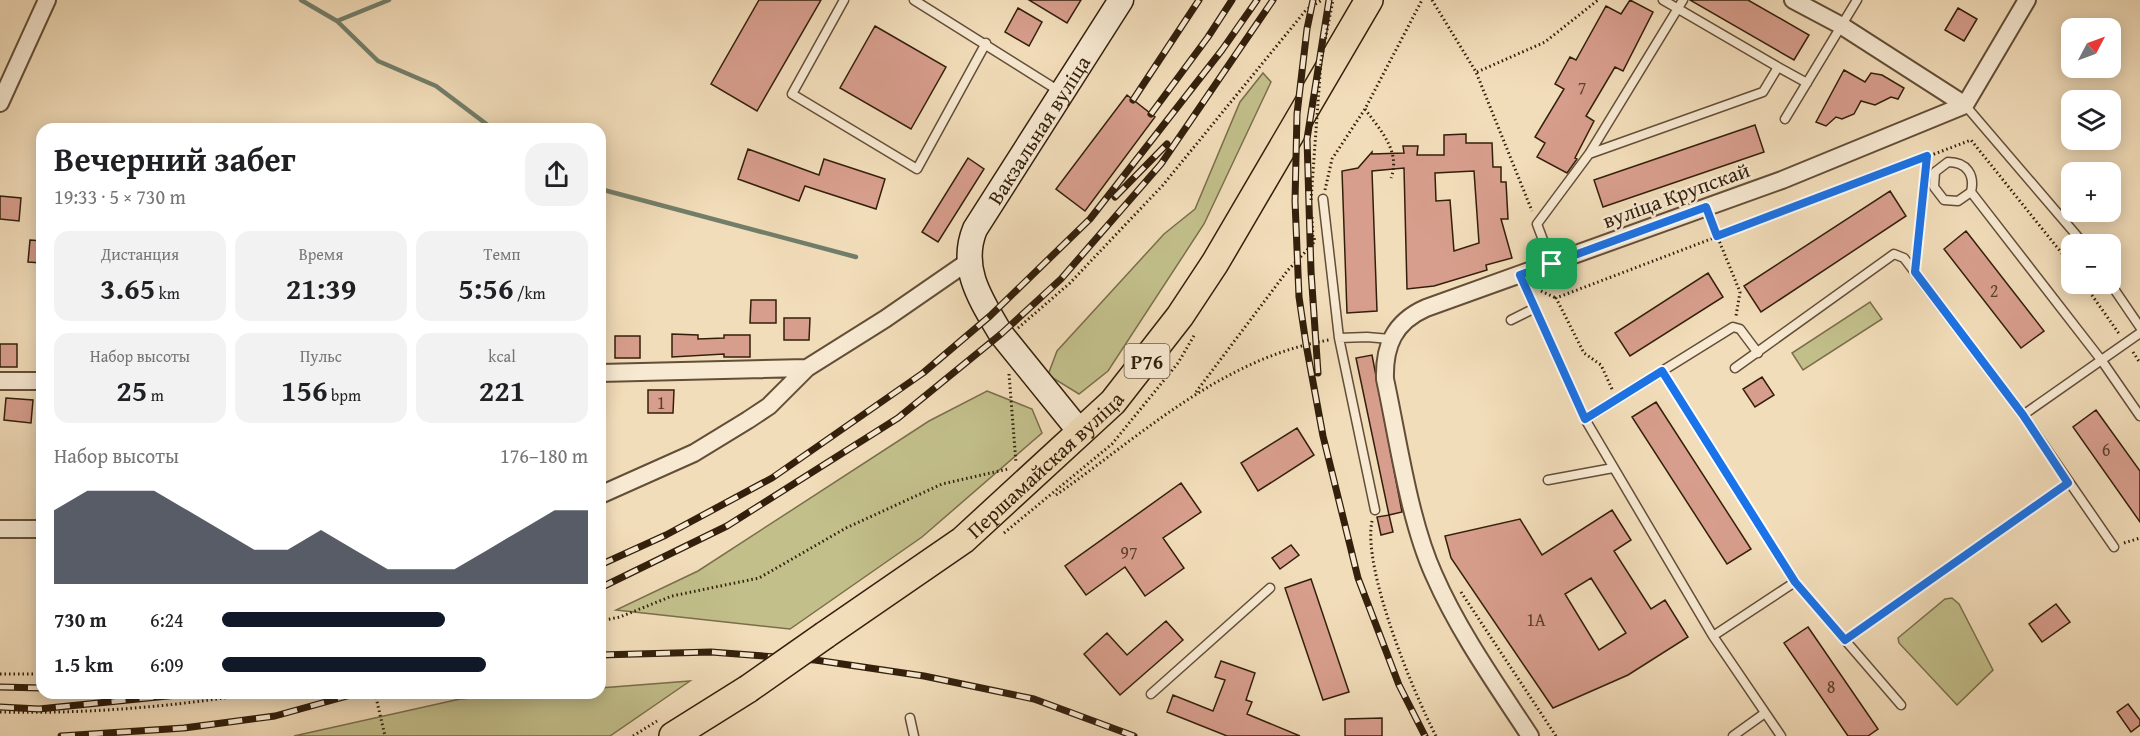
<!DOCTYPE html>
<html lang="ru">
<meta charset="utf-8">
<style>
:root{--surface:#fff;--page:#f2f2f2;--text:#202124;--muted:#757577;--accent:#111827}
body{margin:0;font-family:"Gentium Book Plus",serif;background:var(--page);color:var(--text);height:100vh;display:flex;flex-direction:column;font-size:22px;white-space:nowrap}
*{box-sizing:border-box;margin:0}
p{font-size:20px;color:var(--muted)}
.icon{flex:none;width:33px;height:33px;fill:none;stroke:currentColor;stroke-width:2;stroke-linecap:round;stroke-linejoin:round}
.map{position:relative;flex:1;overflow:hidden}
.details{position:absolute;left:36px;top:123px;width:570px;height:576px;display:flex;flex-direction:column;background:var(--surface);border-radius:18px;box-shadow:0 3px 15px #0003}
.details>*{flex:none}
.needle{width:39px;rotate:49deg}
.fabs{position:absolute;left:2061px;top:18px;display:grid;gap:12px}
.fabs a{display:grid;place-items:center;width:60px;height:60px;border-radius:12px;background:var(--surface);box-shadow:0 3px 15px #0003;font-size:30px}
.pin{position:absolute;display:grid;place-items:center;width:51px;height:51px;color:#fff;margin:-26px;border-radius:12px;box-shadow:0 3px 9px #0006}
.round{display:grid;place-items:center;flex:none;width:63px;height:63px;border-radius:18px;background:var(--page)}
.overview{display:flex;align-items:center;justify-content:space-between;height:102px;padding:0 18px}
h1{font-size:33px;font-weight:700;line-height:45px}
.figures{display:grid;grid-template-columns:repeat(3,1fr);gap:9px;height:102px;padding:6px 18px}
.figures div{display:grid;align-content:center;border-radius:15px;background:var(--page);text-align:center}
.figures b{font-size:30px;font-weight:700}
.figures small{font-size:16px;font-weight:400}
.figures p{font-size:16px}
.chart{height:168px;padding:12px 18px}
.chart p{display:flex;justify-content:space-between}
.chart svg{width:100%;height:108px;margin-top:6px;fill:var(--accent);opacity:.7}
ul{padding:0 18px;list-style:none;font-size:20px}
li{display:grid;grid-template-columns:96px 72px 1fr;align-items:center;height:45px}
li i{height:15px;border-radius:8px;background:var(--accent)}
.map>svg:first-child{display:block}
.green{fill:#c2bf8b;stroke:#7a6f4b;stroke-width:1.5}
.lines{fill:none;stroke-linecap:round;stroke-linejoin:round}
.stream{stroke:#727e6a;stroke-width:4.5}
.building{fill:#d89e8d;stroke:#331f0b;stroke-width:1.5;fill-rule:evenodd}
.lane-casing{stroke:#634e37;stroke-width:11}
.street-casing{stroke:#634e37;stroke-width:20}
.secondary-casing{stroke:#331f0b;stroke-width:27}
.primary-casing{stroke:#331f0b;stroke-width:30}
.path{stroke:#331f0b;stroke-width:3;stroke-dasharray:1.5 3;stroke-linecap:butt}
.lane{stroke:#f7e9d2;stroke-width:8}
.street{stroke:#f7e9d2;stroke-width:16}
.secondary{stroke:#f7e9d2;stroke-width:24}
.primary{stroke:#f2ddba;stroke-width:27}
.rail-casing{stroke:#331f0b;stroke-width:7}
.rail{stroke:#f7e9d2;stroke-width:4.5;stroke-dasharray:14;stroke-linecap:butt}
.primary-bridge-casing{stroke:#331f0b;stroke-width:30;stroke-linecap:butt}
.path-bridge{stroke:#331f0b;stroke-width:3;stroke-dasharray:1.5 3;stroke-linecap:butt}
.primary-bridge{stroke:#f2ddba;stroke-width:27}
.route-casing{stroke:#fff;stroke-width:12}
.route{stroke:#1a73e8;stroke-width:8}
.labels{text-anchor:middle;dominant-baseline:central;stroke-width:5;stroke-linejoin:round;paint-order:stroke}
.number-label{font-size:18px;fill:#5c3f2c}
.shield{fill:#f7e9d2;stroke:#6e5c47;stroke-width:1.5}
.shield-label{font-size:20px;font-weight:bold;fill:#331f0b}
.street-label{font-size:21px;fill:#331f0b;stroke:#f7e9d2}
</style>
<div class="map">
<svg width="2140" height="736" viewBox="0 0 2140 736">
<rect width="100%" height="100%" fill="#f2ddba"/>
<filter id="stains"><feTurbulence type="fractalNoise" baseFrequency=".00333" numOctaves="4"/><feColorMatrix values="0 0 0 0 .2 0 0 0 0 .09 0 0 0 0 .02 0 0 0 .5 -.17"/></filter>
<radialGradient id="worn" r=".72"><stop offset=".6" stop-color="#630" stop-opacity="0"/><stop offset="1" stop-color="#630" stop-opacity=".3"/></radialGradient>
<path class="green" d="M1263,73L1271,82L1204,224L1108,371L1079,394L1048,375L1057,351L1164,234L1195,209L1240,102Z
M1870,302L1882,319L1803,370L1792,353Z
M987,391L1032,409L1042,433L922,537L790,629L616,610L698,571L929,421Z
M1952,598L1959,604L1993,670L1957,705L1899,643L1898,638L1945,599Z
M690,681L610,736H294L460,699L532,693H600V688Z"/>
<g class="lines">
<path class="stream" d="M301,0L337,21L389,0
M337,21L378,61L436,86L493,129
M600,189L856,257"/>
</g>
<path class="building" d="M759,0H821L757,111L711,84Z
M1029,0H1081L1067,23Z
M1630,0L1653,12L1623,71L1615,67L1586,116L1594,121L1575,158L1577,159L1567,173L1537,157L1545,143L1535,137L1564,89L1555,84L1570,57L1576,60L1606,6L1621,14Z
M1690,0H1748L1809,35L1794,60Z
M1018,8L1042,22L1029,46L1005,32Z
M1958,8L1977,19L1964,41L1945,30Z
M875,26L946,67L911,129L840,88Z
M1844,70L1865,82L1871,73L1882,75L1904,88L1898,99L1891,97L1875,105L1861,101L1854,114L1842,119L1836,117L1826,126L1816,122Z
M1127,95L1155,117L1085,211L1056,189Z
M1755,125L1764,152L1603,207L1594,180Z
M1466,134V143H1492L1493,167H1501V182H1506L1508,219H1501L1512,258L1486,265L1487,270L1434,286L1407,289L1404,168L1372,171L1377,311L1347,313L1342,171L1358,168L1372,152V154L1404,153L1403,146H1418L1417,155H1444V135ZM1474,171L1479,243L1454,251L1450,200L1436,201L1435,173Z
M748,149L819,175L824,159L885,179L876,209L805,186L799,201L738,179Z
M968,158L984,169L938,242L922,232Z
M1890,191L1906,216L1761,312L1744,286Z
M0,196L21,198L19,221L0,219Z
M1966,231L2044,331L2021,348L1944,249Z
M30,240L42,241V263L28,262Z
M1708,273L1723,297L1630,356L1615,333Z
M751,300H776V323H750Z
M784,318H810L809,340H784Z
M672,334L698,335V339L724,338V335H750V357H724V354L672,357Z
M615,336H640V358H615Z
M0,344H17V367H0Z
M1372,355L1402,512L1389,515L1356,358Z
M1762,377L1774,395L1755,407L1743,389Z
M648,390H674L673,413H648Z
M6,398L33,400L31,423L4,420Z
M1656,402L1751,549L1727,564L1632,417Z
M2096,410L2140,471V522L2073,427Z
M1297,428L1314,455L1258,491L1241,463Z
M1181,483L1201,512L1163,538L1184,568L1145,596L1125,567L1086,595L1065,566Z
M1612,510L1631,540L1614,551L1651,609L1665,600L1688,637L1628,675L1553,708L1451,558L1445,536L1520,519L1542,555ZM1591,578L1626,633L1599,650L1565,594Z
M1389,515L1393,532L1381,535L1377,517Z
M1291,545L1299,555L1280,569L1272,558Z
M1311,579L1349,692L1323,700L1285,588Z
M2056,604L2070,622L2042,642L2029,624Z
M1166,621L1183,640L1120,695L1084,654L1107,633L1127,655Z
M1808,627L1878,729L1868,736H1848L1784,643Z
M1221,661L1255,673L1246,700L1252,702L1247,714L1300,736H1227L1167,712L1173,695L1213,711L1225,680L1215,677Z
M2128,704L2140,720V725L2131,732L2117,712Z
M1382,718V736H1345V719Z"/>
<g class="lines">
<defs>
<path id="lane" d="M844,0L792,94L917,169L986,43
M914,0L1059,91
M1778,67L1807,83
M1965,105L2084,244
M1785,119L1857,0
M1589,154L1763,92L1778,67L1663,0
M1971,192L1958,201L1944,200L1934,187L1935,172L1948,162C1967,162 1975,175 1971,192L2102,361L2140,416
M1323,199L1339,338L1375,510
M1552,264L1537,224L1589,154L1683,0
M1520,275L1585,419L1713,636L1795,582L1662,371
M2110,283L2140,327
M1511,320L1535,308
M1339,338L1367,337L1390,339
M1735,368L1894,254L1904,258L2023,415L2140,333
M2023,415L2114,547
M1585,419L1733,327L1740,329L1758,353
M1548,480L1613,468
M1795,582L1901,705
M1713,636L1781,736
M1151,694L1270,588
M910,718L914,736
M1733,736L1765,713"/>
<path id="street" d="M1793,0L1842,26L1965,105
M0,103L47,0
M1965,105L2027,0
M600,373L807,368
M0,381H42
M600,495L694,453L748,420L769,406L807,368L885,319L969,261
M0,529H42
M1530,736C1496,684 1459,632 1434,575C1409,520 1398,439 1385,379C1384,346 1394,322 1426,308L1782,180L1965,105"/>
<g id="secondary">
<path id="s1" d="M1081,433L1001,334C981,300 959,268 975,229L1121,0"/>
</g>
<g id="primary">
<path id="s2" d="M825,635L963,540L1113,402L1180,316L1215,263L1369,0"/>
<path d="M673,736L748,689"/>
</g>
</defs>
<use href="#lane" class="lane-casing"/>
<use href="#street" class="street-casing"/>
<use href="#secondary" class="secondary-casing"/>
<use href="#primary" class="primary-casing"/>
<path class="path" d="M1432,0L1476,72L1532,211
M1477,72L1545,42L1598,0
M1365,109C1380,130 1401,151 1391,178
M1325,190L1332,159L1365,109L1422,0
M1312,217L1313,240
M1711,221L1740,292L1736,316
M1917,256L1924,191
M2084,284L2120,335
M1541,291L1556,298
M1018,328L1070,283L1163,185L1306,10L1322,0
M2133,352L2140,363
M1009,374L1016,463
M1612,389L1601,365L1584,353L1556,298L1971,140L2072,266
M1196,392L1288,270L1313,244L1315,237
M1056,495C1142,435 1222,358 1329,340
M1372,521C1362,568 1413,692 1436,736
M1004,533L1112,444L1178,363L1195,334
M2124,543L2140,538
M1461,592L1556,736
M600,621L620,617L672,596L759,578L846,528L942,484L1008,469
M1854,634L2060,489
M0,674H42
M375,693L385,736
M0,712C86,714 171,707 256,693
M633,736L657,721"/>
<use href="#lane" class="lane"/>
<use href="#street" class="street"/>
<use href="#secondary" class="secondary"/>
<use href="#primary" class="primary"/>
<defs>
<path id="rail" d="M1313,0L1307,29L1297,114L1295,201L1299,297L1306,344L1323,436L1358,578L1399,685L1425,736
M1133,100L1199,0
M1151,114L1208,37L1232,0
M1115,197L1167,144
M1318,373L1311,271L1307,139L1329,0
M600,565L666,535L772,478L923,373L990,316L1090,219L1222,50L1257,0
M600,588L727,526L898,418L1001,334L1061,279L1161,164L1273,0
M600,655L711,652L815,660L924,676L1034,699L1134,736
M0,687L42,688
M0,707L39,709L197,693
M61,736L184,728L275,716L358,693"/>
</defs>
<use href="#rail" class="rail-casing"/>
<use href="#rail" class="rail"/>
<defs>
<path id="primary-bridge" d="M748,689L825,635"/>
</defs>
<use href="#primary-bridge" class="primary-bridge-casing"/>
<path class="path-bridge" d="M1311,200L1321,61L1333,0"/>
<use href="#primary-bridge" class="primary-bridge"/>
</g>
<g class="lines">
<defs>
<path id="route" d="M1927,156L1915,272L2023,415L2068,483L1845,640L1795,582L1662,371L1585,419L1520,275L1706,207L1717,236Z"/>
</defs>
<use href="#route" class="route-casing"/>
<use href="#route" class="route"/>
</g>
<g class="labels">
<g class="number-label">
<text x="1582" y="87">7</text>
<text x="1994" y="290">2</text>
<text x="661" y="402">1</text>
<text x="2106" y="449">6</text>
<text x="1129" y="552">97</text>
<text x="1536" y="619">1А</text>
<text x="1831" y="686">8</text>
</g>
<rect class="shield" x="1124.5" y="344" width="45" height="34" rx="4.5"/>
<g class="shield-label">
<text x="1147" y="361">Р76</text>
</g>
<g class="street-label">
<text stroke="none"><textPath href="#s1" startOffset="358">Вакзальная вуліца</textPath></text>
<text transform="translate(1676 195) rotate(-20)">вуліца Крупскай</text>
<text stroke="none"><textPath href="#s2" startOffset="279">Першамайская вуліца</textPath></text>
</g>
</g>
<rect width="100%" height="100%" filter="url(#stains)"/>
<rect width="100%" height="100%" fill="url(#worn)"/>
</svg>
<div class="fabs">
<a><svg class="needle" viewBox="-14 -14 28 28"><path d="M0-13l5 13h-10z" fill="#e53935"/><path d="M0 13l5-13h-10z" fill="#757577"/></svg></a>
<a><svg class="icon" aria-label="layers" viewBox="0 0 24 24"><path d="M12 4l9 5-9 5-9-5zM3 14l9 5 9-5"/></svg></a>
<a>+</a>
<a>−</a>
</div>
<div class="pin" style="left:1552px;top:264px;background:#1e9e55"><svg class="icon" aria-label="arrive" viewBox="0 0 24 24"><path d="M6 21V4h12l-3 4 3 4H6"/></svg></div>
<section class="details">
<div class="overview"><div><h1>Вечерний забег</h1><p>19:33 · 5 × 730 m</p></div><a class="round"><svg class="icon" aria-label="share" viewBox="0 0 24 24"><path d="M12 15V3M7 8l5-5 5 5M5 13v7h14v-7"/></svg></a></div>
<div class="figures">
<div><p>Дистанция</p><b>3.65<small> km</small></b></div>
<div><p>Время</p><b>21:39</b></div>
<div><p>Темп</p><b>5:56<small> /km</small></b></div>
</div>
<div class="figures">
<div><p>Набор высоты</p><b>25<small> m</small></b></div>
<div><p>Пульс</p><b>156<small> bpm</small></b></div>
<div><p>kcal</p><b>221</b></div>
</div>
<div class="chart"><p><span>Набор высоты</span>176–180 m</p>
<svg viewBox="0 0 160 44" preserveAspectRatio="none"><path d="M0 44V14L10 6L20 6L30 6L40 14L50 22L60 30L70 30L80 22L90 30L100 38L110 38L120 38L130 30L140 22L150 14L160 14V44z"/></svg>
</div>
<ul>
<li><b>730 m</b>6:24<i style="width:61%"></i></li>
<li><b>1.5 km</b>6:09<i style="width:72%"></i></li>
</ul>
</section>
</div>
